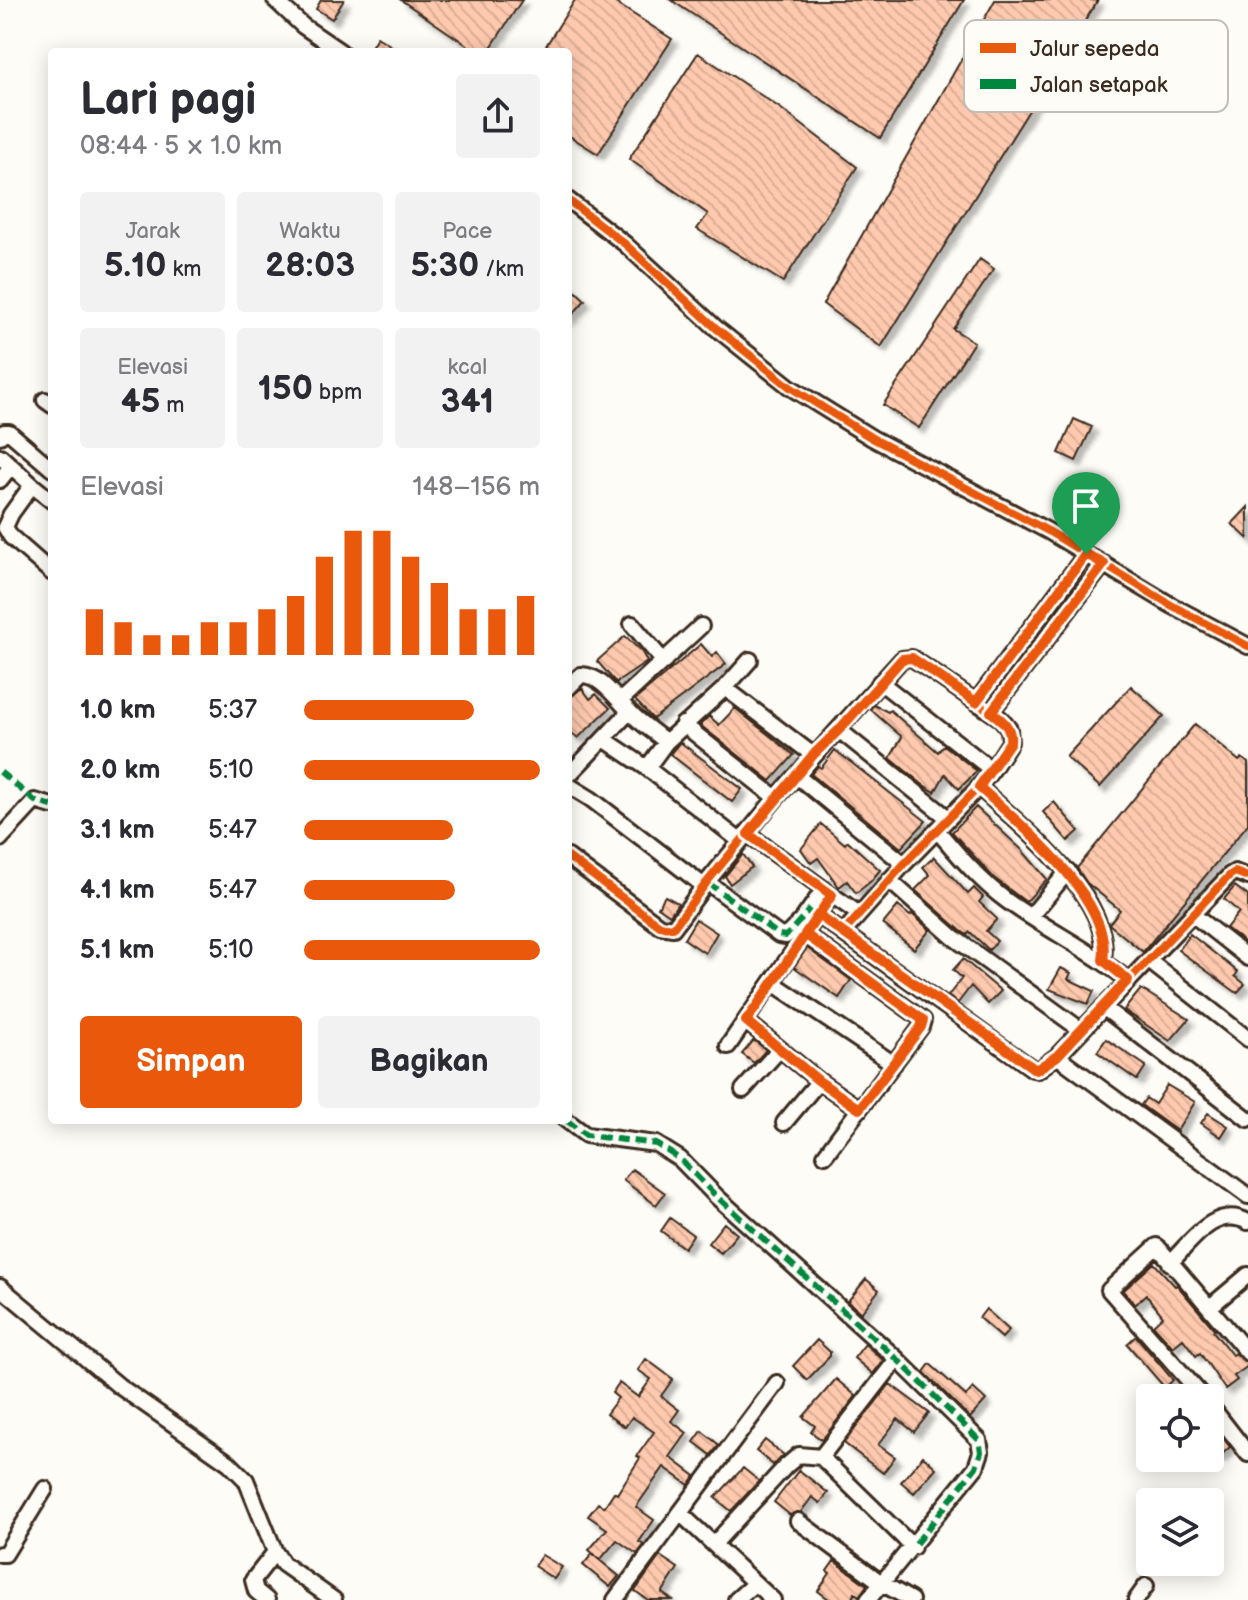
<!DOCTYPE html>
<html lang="id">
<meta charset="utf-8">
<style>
:root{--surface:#fff;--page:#f2f2f3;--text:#2b2b33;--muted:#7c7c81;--accent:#ea580c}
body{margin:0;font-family:"Balsamiq Sans",sans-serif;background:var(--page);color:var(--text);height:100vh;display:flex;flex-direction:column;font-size:30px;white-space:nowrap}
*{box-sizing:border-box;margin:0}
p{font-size:26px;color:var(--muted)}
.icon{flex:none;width:44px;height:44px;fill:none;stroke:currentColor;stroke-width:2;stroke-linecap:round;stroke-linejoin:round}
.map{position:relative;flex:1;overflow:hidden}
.side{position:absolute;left:48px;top:48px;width:524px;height:1076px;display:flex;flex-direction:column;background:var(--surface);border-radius:8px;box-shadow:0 4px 20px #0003}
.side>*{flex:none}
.controls{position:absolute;left:1136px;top:1384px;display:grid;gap:16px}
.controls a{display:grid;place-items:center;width:88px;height:88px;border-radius:8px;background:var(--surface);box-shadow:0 4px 20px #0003;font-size:40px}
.pin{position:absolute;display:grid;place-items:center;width:68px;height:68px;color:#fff;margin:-82px -34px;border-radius:50% 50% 50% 0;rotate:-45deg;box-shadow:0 0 8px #0007}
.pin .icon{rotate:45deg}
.round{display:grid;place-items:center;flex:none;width:84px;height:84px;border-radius:8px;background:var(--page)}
.summary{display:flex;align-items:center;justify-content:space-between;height:136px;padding:0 32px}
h1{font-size:44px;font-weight:800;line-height:60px}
.figures{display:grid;grid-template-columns:repeat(3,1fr);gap:12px;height:136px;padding:8px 32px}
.figures div{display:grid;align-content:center;border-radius:8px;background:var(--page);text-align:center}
.figures b{font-size:34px;font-weight:800}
.figures small{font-size:22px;font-weight:400}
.figures p{font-size:22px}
.chart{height:224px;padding:16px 32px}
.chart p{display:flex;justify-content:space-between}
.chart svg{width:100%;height:144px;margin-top:8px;stroke:var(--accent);stroke-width:6}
.action{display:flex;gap:16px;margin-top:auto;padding:16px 32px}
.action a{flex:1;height:92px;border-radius:8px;background:var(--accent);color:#fff;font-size:32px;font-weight:800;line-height:92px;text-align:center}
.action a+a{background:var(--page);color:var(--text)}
ul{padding:0 32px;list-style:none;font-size:26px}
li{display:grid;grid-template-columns:128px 96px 1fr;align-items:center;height:60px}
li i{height:20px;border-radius:10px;background:var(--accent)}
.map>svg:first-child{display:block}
.building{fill:url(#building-back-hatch);stroke:#3b2a1e;stroke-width:2;filter:url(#shadow)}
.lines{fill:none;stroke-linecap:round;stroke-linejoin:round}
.minor-casing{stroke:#3b2a1e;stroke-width:20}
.minor{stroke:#fdfcf7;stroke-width:14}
.quiet{stroke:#00873e;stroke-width:6;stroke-dasharray:12 6;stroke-linecap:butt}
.cycleway-casing{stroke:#fdfcf7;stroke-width:13}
.cycleway{stroke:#e8590c;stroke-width:8}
.route-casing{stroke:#fff;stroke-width:16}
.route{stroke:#ea580c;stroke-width:10}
.key{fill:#fdfcf7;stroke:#c3bdb6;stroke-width:2}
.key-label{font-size:22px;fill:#3b2a1e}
</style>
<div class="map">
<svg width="1248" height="1600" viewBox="0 0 1248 1600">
<defs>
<pattern id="building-back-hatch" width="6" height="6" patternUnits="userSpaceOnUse" patternTransform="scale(2)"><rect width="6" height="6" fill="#fec9ae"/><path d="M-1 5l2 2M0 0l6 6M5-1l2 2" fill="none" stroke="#dbad95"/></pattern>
<filter id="shadow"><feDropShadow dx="5.5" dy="5.5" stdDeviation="2" flood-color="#0004"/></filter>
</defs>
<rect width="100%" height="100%" fill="#fdfcf7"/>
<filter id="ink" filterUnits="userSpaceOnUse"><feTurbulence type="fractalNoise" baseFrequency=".0125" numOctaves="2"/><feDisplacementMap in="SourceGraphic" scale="16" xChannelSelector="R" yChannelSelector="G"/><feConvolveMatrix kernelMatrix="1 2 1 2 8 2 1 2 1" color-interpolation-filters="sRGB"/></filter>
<g filter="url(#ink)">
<path class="building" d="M321,0H344L332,19L316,9Z
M401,0H522L488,52H477Z
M575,0H611L672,39L598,154L568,135V52H542Z
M671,0H964L880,138Z
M995,0H1098L881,347L823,304Z
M377,37L401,52H368Z
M698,53L780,108L857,167L783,282L697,229L708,214L629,159Z
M980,259L994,269L953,329L974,342L919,428L883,405Z
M568,284L585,300L568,320Z
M1074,419L1092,427L1076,461L1059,453Z
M1248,507V539L1232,524Z
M625,636L642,652L647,662L616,683L597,661Z
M701,644L712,657L717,652L726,664L653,719L635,700Z
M1131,686L1164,716L1100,787L1066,757Z
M582,688L590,699L596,694L610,708L578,738L568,730V698Z
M874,705L888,712L890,710L938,752L944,745L977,771L959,789L945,774L935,792L922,784L890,758L902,737L870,709Z
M735,708L794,755L771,781L700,725L709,716L719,725Z
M1195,724L1239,761L1242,758L1248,763V824L1143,952L1109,924L1120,910L1087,883L1077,868Z
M680,742L742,789L732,802L670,754Z
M835,750L926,821L901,848L811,774L818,766L821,768Z
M1054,802L1079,831L1068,841L1043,812Z
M976,807L1022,850L1047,879L1026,902L994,878L952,832Z
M821,824L845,844L848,841L880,870L871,881L856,893L847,881L839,887L818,858L811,863L801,849Z
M743,854L752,867L730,884L725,876Z
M934,857L968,894L974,888L983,897L979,902L997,919L986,931L997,941L989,950L970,932L967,935L960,930L915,890L930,875L923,867Z
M1235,886L1248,896V945L1226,928L1239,912L1224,899Z
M665,896L678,903L670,915L658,907Z
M898,906L910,916L912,914L930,930L914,949L883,924Z
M696,919L717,933L705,953L684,939Z
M1190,934L1238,972L1235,976L1245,984L1237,993L1178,950Z
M807,948L851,980L839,998L794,967Z
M963,959L1001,991L988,1004L971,986L958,1003L948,996L962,978L953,970Z
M1061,968L1071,973L1068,979L1094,991L1088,1004L1049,989Z
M1141,989L1189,1019L1170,1041L1124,1010Z
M1106,1039L1146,1066L1137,1080L1097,1052Z
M754,1040L766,1050L754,1063L742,1054Z
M1167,1085L1195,1102L1177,1131L1141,1105L1146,1098L1155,1104Z
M1208,1113L1228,1126L1221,1137L1201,1123Z
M632,1169L665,1193L656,1205L623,1180Z
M670,1218L693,1235L684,1248L661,1231Z
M724,1223L737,1234L721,1253L708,1243Z
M1154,1263L1175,1286L1177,1285L1215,1330L1213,1331L1232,1355L1235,1353L1248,1363V1366L1234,1376L1237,1380L1225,1389L1200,1353L1196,1356L1183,1339L1173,1347L1153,1325L1163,1316L1146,1295L1135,1305L1123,1291Z
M866,1279L879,1290L861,1313L848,1301Z
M986,1309L1009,1330L1002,1338L979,1318Z
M1136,1336L1173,1380L1165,1388L1127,1344Z
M817,1340L830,1352V1356L807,1380L793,1366Z
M865,1344L883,1360L873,1374L854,1358Z
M646,1359L673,1379L661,1396L679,1410L671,1421L687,1433L670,1457L695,1476L689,1485L664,1467L636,1507L654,1520L639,1542L644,1545L637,1554L617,1540L600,1560L589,1550L607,1529L588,1516L598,1503L604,1507L614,1492L617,1494L640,1458L637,1456L654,1432L632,1417L625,1427L606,1414L618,1398L612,1393L619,1383L638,1397L651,1379L638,1370Z
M930,1364L966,1396L973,1388L986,1400L970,1418L924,1372Z
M836,1379L856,1396L822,1440L811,1432L815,1426L803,1417Z
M890,1384L929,1413L914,1432L898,1419L878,1445L895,1457L883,1473L844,1443Z
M1210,1421L1230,1447L1219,1457L1210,1447Z
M702,1431L719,1445L711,1455L694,1442Z
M765,1440L784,1455L773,1465L756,1451Z
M923,1456L936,1468L914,1493L901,1482Z
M743,1468L759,1481L731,1511L715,1498Z
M799,1470L828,1493L820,1503L812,1497L801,1512L790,1515L774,1502Z
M592,1554L619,1576L610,1587L583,1565Z
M542,1555L562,1567L554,1579L534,1566Z
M660,1556L678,1568L662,1593L672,1600H648L635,1591Z
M834,1561L867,1585L859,1596L855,1593L851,1600H830L818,1591L830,1573L827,1571Z"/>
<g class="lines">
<defs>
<path id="minor" d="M275,0L303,26L341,52
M568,200L625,244L716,328L790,387L872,438L1048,531L1171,605L1248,646
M45,400L52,405
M0,436L4,432H9L52,469
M0,456L32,485
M0,480L11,466
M52,501L32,485L11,514L5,527L11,537L52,573
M632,624L664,662
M880,682L992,770
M568,688L581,675C600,674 618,701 631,713C641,724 655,732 666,742L725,688L750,660
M725,688L813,755
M621,700L701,626
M976,702L1086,554
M991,712L1104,564
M683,724L776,798
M839,730L948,818
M604,739L647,768L740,841
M647,768L666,742
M568,776L629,712
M797,776L904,864
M568,785L591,799L704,886
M979,787C1019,824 1114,899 1103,960
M937,830C958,855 980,881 1007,901C1046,929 1090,950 1128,980
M748,834L832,895L818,915L843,933
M0,839L35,801L52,806
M568,857L660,926L673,928L707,882L776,798L902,659L912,658L1001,719L1009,729L1010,742L992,770L979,787L904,864L843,933L1033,1069L1038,1070L1057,1056L1230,875L1235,872L1248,877
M889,880L953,937L1081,1030
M707,882L779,935L786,936L802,920L824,889
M832,895L859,914
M1192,914L1248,958
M1031,916L1068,871
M805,934L923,1020L921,1027L825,1155
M1149,961L1248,1039
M773,983L894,1064
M1103,1007L1248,1119
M746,1021L819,1081L859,1109
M728,1046L818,915L810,909
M1057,1056L1248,1196
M743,1090L779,1050
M566,1120L586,1135L656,1144L680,1159L717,1197L897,1359L979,1440L981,1452L976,1467L868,1600
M784,1123L819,1081
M1170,1263C1191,1242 1215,1204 1248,1222
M0,1287L119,1386L229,1463L246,1480L275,1552L283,1564L334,1600
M1210,1307L1248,1275
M897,1359L821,1457L913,1547
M1204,1398L1109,1290L1157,1246L1248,1353
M1210,1405L1248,1454
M680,1513L773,1600
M798,1521L880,1582L911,1600
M714,1544L786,1466L799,1455L821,1457
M0,1554H5L45,1489
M267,1600L256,1591L253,1580L275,1552
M615,1600L777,1383
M736,1600L755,1583
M1136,1600L1146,1586"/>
</defs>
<use href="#minor" class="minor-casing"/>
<use href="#minor" class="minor"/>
<path class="quiet" d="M0,772L35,801L52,806
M707,882L779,935L786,936L810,909
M566,1120L586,1135L656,1144L680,1159L717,1197L897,1359L979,1440L981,1452L976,1467L913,1547"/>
<defs>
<path id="cycleway" d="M568,200L625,244L716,328L790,387L872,438L1048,531L1171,605L1248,646
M568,857L660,926L673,928L707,882L776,798L902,659L912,658L1001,719L1009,729L1010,742L992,770L979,787L904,864L843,933L1033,1069L1038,1070L1057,1056L1230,875L1235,872L1248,877"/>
</defs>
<use href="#cycleway" class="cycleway-casing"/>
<use href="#cycleway" class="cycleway"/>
</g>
</g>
<g class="lines" filter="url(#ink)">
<defs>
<path id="route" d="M1086,554L976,702L912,658L902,659L839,730L813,755L748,834L832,895C803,937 776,980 746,1021L819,1081L859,1109L921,1027L923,1020L805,934L818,915L1036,1070L1057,1056L1128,980L1103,960C1114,900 1019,823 979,787L1010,742C1012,727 1002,720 991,712L1104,564L1086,554"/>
</defs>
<use href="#route" class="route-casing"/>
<use href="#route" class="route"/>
</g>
<rect x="964" y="20" width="264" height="92" rx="12" class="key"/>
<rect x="980" y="43" width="36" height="10" fill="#e8590c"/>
<rect x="980" y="79" width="36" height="10" fill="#00873e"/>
<g class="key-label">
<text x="1030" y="56">Jalur sepeda</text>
<text x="1030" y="92">Jalan setapak</text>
</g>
</svg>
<div class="controls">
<a><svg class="icon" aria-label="locate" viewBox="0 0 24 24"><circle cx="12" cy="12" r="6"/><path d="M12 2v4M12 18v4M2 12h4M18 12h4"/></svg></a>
<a><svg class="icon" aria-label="layers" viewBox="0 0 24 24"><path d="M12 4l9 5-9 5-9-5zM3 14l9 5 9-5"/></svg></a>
</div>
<div class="pin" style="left:1086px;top:554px;background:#1e9e55"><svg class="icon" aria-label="arrive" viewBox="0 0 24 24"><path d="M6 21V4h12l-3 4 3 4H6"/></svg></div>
<section class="side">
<div class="summary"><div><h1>Lari pagi</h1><p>08:44 · 5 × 1.0 km</p></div><a class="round"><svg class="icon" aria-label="share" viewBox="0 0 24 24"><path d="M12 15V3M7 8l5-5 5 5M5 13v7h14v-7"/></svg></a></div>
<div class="figures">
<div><p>Jarak</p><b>5.10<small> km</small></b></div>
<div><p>Waktu</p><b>28:03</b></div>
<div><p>Pace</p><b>5:30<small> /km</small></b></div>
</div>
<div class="figures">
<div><p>Elevasi</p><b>45<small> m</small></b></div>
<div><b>150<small> bpm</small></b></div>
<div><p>kcal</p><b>341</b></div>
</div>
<div class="chart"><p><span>Elevasi</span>148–156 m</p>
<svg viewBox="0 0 160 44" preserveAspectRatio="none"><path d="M5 44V30M15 44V34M25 44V38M35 44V38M45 44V34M55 44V34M65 44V30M75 44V26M85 44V14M95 44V6M105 44V6M115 44V14M125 44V22M135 44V30M145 44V30M155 44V26"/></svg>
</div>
<ul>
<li><b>1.0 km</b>5:37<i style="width:72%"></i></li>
<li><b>2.0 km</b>5:10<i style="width:100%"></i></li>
<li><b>3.1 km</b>5:47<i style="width:63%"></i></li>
<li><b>4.1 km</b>5:47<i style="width:64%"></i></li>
<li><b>5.1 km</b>5:10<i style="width:100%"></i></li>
</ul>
<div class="action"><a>Simpan</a><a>Bagikan</a></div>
</section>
</div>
